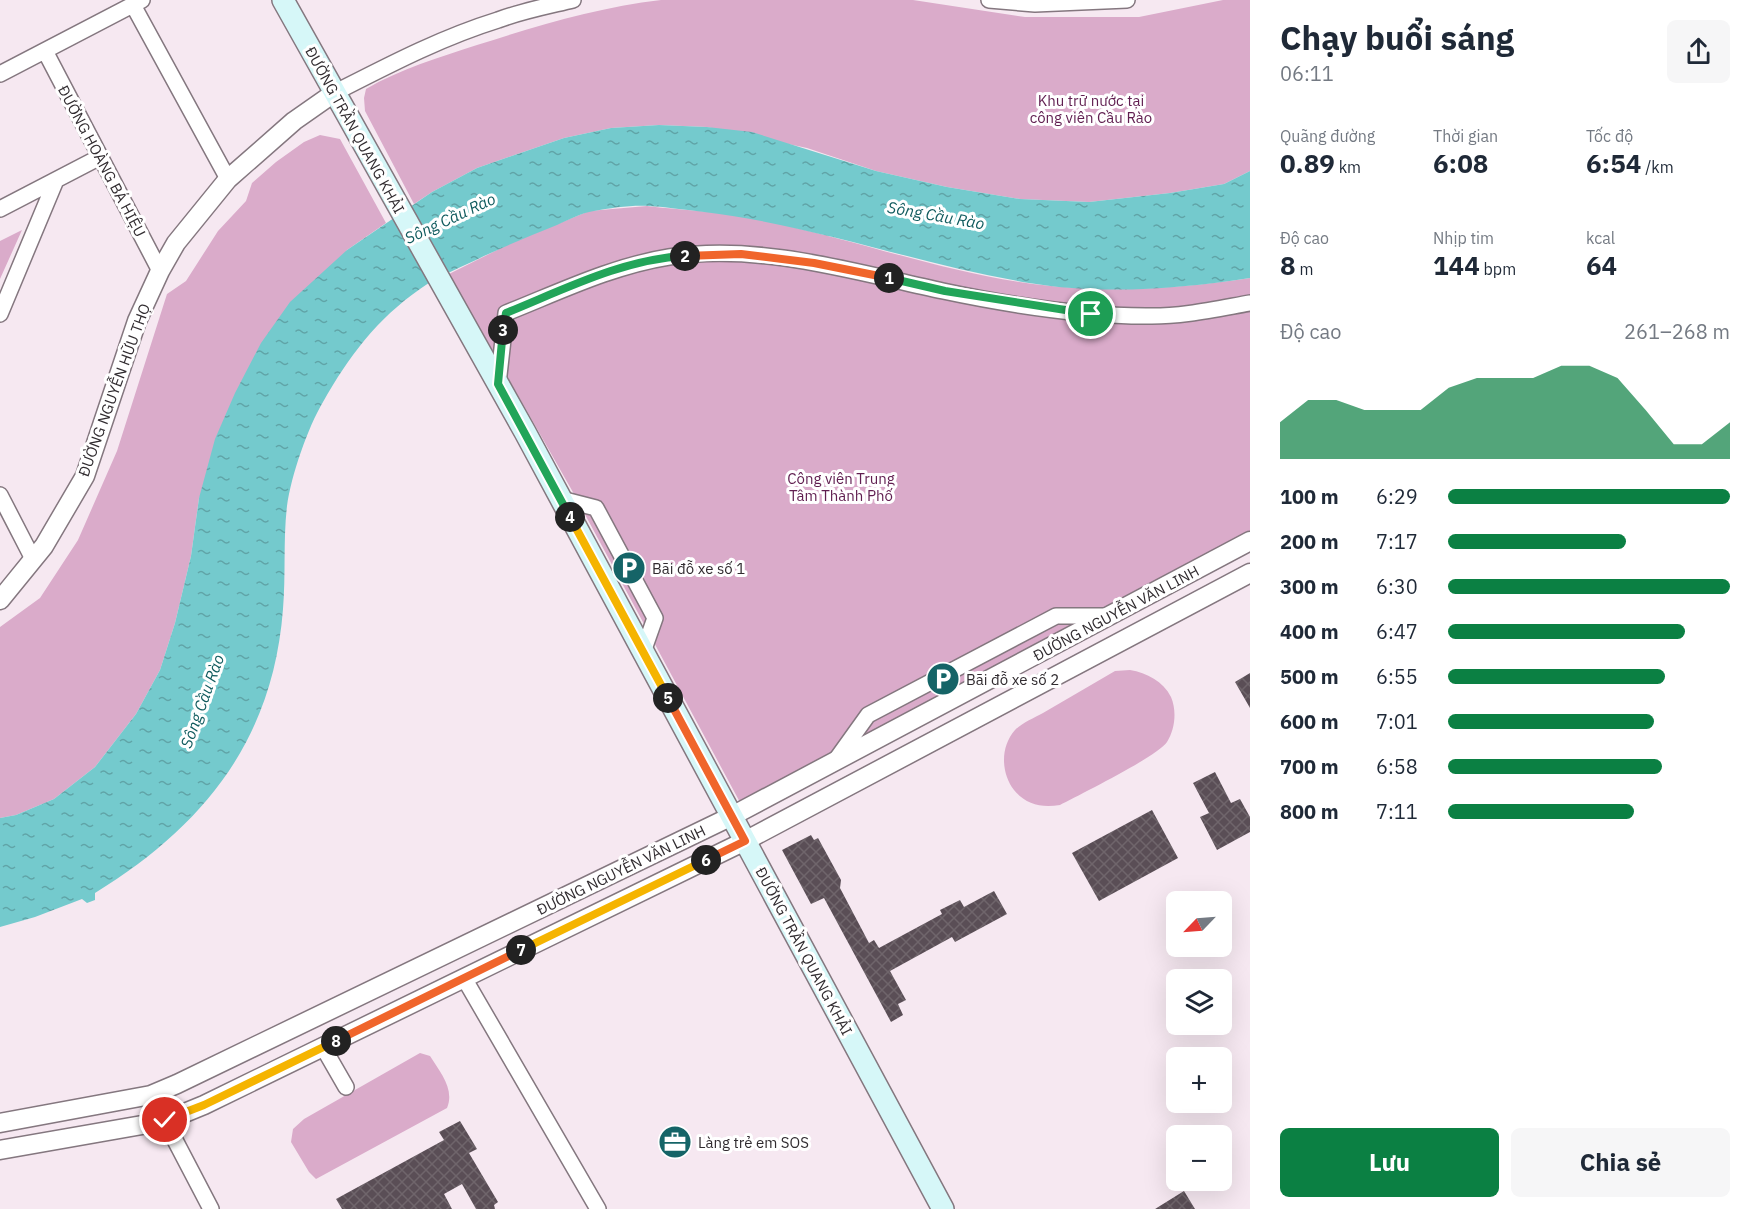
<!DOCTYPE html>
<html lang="vi">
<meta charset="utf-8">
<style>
:root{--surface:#fff;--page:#f6f6f7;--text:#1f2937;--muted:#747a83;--accent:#0b8043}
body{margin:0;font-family:"IBM Plex Sans",sans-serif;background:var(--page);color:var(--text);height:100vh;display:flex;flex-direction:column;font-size:22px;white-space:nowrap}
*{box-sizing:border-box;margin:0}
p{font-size:20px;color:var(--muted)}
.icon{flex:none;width:33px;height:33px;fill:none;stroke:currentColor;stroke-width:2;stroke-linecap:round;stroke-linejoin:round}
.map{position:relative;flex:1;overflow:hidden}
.sheet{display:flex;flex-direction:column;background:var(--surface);width:510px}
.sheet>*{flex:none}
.needle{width:39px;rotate:245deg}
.buttons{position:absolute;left:1166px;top:891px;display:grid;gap:12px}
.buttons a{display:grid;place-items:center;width:66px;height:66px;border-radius:9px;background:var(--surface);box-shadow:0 6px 24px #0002;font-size:30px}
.pin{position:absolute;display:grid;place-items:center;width:51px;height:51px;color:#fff;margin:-26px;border:3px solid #fff;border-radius:50%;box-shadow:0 2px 6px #0007}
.km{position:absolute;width:30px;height:30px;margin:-15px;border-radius:50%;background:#222;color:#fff;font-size:16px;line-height:30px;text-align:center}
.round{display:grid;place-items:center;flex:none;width:63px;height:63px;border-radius:9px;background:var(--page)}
.head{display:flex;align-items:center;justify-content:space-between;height:102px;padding:0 30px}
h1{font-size:33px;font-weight:700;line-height:45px}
.metrics{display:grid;grid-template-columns:repeat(3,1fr);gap:9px;height:102px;padding:6px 30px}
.metrics div{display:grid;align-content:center}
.metrics b{font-size:26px;font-weight:700}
.metrics small{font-size:16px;font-weight:400}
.metrics p{font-size:16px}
.chart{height:168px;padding:12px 30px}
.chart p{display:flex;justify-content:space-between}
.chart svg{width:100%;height:108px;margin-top:6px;fill:var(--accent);opacity:.7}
.cta{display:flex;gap:12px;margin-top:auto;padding:12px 30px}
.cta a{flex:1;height:69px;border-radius:9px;background:var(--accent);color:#fff;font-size:24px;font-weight:700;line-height:69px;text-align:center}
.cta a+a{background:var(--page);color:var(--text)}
ul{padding:0 30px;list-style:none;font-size:20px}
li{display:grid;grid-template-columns:96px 72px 1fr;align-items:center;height:45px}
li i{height:15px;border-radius:8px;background:var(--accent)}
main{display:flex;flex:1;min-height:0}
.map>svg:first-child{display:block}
.green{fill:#daabca}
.water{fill:url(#water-ripples)}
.building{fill:url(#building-cross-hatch)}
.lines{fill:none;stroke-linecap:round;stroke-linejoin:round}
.minor-casing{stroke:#84777f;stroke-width:18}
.tertiary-casing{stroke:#84777f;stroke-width:21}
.secondary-casing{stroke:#84777f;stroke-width:24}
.minor{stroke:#fff;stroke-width:15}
.tertiary{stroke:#fff;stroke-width:18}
.secondary{stroke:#d6f7f8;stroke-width:21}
.split-1-casing{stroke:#fff;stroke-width:12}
.split-2-casing{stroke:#fff;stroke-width:12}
.split-3-casing{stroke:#fff;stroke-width:12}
.split-4-casing{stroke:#fff;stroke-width:12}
.split-5-casing{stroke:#fff;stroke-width:12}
.split-6-casing{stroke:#fff;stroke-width:12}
.split-7-casing{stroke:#fff;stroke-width:12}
.split-8-casing{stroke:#fff;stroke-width:12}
.split-9-casing{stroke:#fff;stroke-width:12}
.split-1{stroke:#22a559;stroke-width:8}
.split-2{stroke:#f0652b;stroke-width:8}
.split-3{stroke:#22a559;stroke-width:8}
.split-4{stroke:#22a559;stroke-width:8}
.split-5{stroke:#f5b400;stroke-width:8}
.split-6{stroke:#f0652b;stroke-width:8}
.split-7{stroke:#f5b400;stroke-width:8}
.split-8{stroke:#f0652b;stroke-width:8}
.split-9{stroke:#f5b400;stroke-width:8}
.labels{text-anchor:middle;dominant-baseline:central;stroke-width:6;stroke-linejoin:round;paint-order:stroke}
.park-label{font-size:15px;fill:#601e50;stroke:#fff}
.street-label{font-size:15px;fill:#312c30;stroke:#fff}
.poi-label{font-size:15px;fill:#312c30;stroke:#fff;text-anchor:start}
.water-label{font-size:16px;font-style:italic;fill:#105b5e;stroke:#fff}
</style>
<main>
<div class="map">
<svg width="1250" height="1209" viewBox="0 0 1250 1209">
<defs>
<pattern id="water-ripples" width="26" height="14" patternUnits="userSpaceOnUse" patternTransform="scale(1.5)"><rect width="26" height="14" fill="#74cacd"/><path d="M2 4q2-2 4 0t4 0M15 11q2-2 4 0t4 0" fill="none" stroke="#60a4a7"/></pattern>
<pattern id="building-cross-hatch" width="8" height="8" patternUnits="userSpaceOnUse" patternTransform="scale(1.5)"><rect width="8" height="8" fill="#5a4e56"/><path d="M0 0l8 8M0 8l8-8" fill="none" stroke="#6f656b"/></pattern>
</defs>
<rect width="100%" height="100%" fill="#f6e8f1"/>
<path class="green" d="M661,0H913L1025,17H1139L1223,0H1250V171L1224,184L1170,193L1089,202L1020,199L947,187L876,171L807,148L707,127L659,125L611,128L564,138L477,168L432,192L414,204L365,111L364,98L366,89C400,69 440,57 477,45C537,26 599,7 661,0Z
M320,135L340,139L386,223L347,250L199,498L191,556L175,623L160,670L136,714L95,767L54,799L16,815L0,818V627L40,598L78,540L117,451L167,294L186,281L218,231L246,201L252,183L276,162L304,142Z
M647,206C680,210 714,211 746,217C843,235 936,271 1033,284C1106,293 1178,289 1250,278V544L742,806L574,494L449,274L511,243L589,211Z
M22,230L0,279V241Z
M1130,670C1147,673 1163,681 1171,697C1177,711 1175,729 1167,742C1158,756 1079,795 1060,805C1042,808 1026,805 1014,790C1001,773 1000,747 1015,730C1022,723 1034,718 1043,713C1067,699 1091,685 1115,671Z
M420,1053L430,1056C440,1072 455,1089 447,1108L316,1179L309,1172L291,1142L293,1129L304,1119Z"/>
<path class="water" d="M659,125L707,127L752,132L876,171L947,187L1020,199L1089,202L1170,193L1224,184L1250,171V278C1178,289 1102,295 1029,283C920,265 814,225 704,212C686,210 667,207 649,206C631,205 611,208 594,211C581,213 568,220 557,225C532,235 508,245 484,256C463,267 439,275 420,289C377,319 349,356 323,402C308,427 291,476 287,506C283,540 286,575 283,609C273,740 204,826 95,893V900L87,903L82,899L35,917L0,927V818L16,815L54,799L95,767L136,714L160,670L175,623L191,556L199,498L215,439L235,393L261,343L290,302L347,250L432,192L477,168L564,138L611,128Z"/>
<path class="building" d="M1250,673V708L1235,682Z
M1215,772L1231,803L1240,799L1250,817V832L1217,850L1200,817L1209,813L1193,783Z
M1152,810L1178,858L1099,901L1072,853Z
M811,835L814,840L818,838L841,880L840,888L869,943L874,940L879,948L942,914L940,910L960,900L964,907L994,891L1007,914L955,942L952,937L890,971L906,1000L898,1004L903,1015L891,1022L824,898L811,904L782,850Z
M460,1121L477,1149L469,1153L498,1202L494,1205L495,1209H476L462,1184L444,1194L452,1209H342L336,1199L444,1140L439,1132Z
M1184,1191L1195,1209H1155Z"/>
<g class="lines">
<defs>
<path id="minor" d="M989,0L1035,4L1127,0
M133,5L228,179
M45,51L160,271
M0,74L142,0
M334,93C387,66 440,38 498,20C522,11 548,6 573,0
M0,209L100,157
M0,314L56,180
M498,384L506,313C559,292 612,266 669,257C761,243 854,272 943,291C1009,305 1079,316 1146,316C1181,317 1216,309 1250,303
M0,495L33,559
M561,499L596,508L655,618L643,652
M835,761L868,715L1056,616H1110
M464,978L598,1209
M323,1047L346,1087
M165,1121L211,1209"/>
<path id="tertiary" d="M0,600L44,546L85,476L137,321L160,271L176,243L228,179L294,121L334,93
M0,1123L151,1095L177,1084L732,816L1250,541
M0,1150L165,1121L204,1105L745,841L1250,573"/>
<path id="secondary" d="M283,0L525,432L943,1209"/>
</defs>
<use href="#minor" class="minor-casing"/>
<use href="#tertiary" class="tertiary-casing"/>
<use href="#secondary" class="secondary-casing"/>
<use href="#minor" class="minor"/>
<use href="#tertiary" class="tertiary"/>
<use href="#secondary" class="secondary"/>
</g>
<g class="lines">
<defs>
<path id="split-1" d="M889,278L945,291L1091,314"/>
<path id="split-2" d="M685,256L741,254L814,263L889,278"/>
<path id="split-3" d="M503,330L506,313C563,290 623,259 685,256"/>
<path id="split-4" d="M503,330L498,384L570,517"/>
<path id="split-5" d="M570,517L668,698"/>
<path id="split-6" d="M668,698L745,841L706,860"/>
<path id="split-7" d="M521,950L706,860"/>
<path id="split-8" d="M336,1041L521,950"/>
<path id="split-9" d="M165,1120L204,1105L336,1041"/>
</defs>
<use href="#split-1" class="split-1-casing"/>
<use href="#split-2" class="split-2-casing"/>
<use href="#split-3" class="split-3-casing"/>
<use href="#split-4" class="split-4-casing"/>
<use href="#split-5" class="split-5-casing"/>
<use href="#split-6" class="split-6-casing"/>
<use href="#split-7" class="split-7-casing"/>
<use href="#split-8" class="split-8-casing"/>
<use href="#split-9" class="split-9-casing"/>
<use href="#split-1" class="split-1"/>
<use href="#split-2" class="split-2"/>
<use href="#split-3" class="split-3"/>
<use href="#split-4" class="split-4"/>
<use href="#split-5" class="split-5"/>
<use href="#split-6" class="split-6"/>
<use href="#split-7" class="split-7"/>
<use href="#split-8" class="split-8"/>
<use href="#split-9" class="split-9"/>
</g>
<defs>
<symbol id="parking-disc" viewBox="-11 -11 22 22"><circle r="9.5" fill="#156467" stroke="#fff"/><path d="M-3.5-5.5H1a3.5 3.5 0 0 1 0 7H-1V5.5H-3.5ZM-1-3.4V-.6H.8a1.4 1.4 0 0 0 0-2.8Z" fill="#fff"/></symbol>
<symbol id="office-disc" viewBox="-11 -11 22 22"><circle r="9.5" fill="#156467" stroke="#fff"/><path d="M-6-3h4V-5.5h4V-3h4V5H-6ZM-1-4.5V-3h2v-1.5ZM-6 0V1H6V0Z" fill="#fff"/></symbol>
</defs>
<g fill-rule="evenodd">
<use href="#parking-disc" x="610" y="549" width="38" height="38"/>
<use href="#parking-disc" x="924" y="660" width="38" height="38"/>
<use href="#office-disc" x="656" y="1123" width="38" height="38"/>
</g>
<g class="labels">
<g class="park-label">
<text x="1091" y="100">Khu trữ nước tại<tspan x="1091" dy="17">công viên Cầu Rào</tspan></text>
<text x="841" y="478">Công viên Trung<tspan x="841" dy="17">Tâm Thành Phố</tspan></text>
</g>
<g class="street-label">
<text transform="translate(355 130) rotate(61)">ĐƯỜNG TRẦN QUANG KHẢI</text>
<text transform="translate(102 161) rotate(62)">ĐƯỜNG HOÀNG BÁ HIỆU</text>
<text transform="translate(114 390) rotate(-70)">ĐƯỜNG NGUYỄN HỮU THỌ</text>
<text transform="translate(1116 613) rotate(-28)">ĐƯỜNG NGUYỄN VĂN LINH</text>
<text transform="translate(621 870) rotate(-26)">ĐƯỜNG NGUYỄN VĂN LINH</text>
<text transform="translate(804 951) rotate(62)">ĐƯỜNG TRẦN QUANG KHẢI</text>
</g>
<g class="poi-label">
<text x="652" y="568">Bãi đỗ xe số 1</text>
<text x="966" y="679">Bãi đỗ xe số 2</text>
<text x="698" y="1142">Làng trẻ em SOS</text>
</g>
<g class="water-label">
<text transform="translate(936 215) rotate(10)">Sông Cầu Rào</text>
<text transform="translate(450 218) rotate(-25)">Sông Cầu Rào</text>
<text transform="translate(202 701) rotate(-70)">Sông Cầu Rào</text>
</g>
</g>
</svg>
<div class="buttons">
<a><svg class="needle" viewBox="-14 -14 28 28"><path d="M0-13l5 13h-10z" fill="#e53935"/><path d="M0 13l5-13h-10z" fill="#747a83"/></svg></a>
<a><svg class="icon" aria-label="layers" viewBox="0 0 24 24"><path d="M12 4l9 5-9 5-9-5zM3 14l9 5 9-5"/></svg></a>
<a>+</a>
<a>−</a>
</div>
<div class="pin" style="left:1091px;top:314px;background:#1e9e55"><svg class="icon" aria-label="arrive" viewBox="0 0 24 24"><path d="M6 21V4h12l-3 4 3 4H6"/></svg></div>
<div class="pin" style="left:165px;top:1120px;background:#d93025"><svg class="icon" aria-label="check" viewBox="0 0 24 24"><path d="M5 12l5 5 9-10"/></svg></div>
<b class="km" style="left:889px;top:278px">1</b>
<b class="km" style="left:685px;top:256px">2</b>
<b class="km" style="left:503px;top:330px">3</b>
<b class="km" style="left:570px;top:517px">4</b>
<b class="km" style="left:668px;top:698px">5</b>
<b class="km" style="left:706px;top:860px">6</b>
<b class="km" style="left:521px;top:950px">7</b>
<b class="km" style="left:336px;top:1041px">8</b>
</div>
<section class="sheet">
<div class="head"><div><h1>Chạy buổi sáng</h1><p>06:11</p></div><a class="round"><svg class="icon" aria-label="share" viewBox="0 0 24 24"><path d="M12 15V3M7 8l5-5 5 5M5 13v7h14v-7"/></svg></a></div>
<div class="metrics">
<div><p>Quãng đường</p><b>0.89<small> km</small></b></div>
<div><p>Thời gian</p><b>6:08</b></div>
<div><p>Tốc độ</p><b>6:54<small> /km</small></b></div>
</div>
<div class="metrics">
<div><p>Độ cao</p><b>8<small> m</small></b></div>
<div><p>Nhịp tim</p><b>144<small> bpm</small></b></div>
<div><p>kcal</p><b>64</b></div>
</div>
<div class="chart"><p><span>Độ cao</span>261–268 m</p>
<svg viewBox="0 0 160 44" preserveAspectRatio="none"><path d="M0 44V29L10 20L20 20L30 24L40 24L50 24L60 15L70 11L80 11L90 11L100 6L110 6L120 11L130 24L140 38L150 38L160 29V44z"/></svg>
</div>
<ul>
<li><b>100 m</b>6:29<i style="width:100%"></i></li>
<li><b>200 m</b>7:17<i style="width:63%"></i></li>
<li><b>300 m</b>6:30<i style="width:100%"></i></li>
<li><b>400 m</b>6:47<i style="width:84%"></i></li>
<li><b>500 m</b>6:55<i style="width:77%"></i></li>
<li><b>600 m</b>7:01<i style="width:73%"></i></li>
<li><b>700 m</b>6:58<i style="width:76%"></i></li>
<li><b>800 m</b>7:11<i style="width:66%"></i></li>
</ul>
<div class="cta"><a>Lưu</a><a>Chia sẻ</a></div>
</section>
</main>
